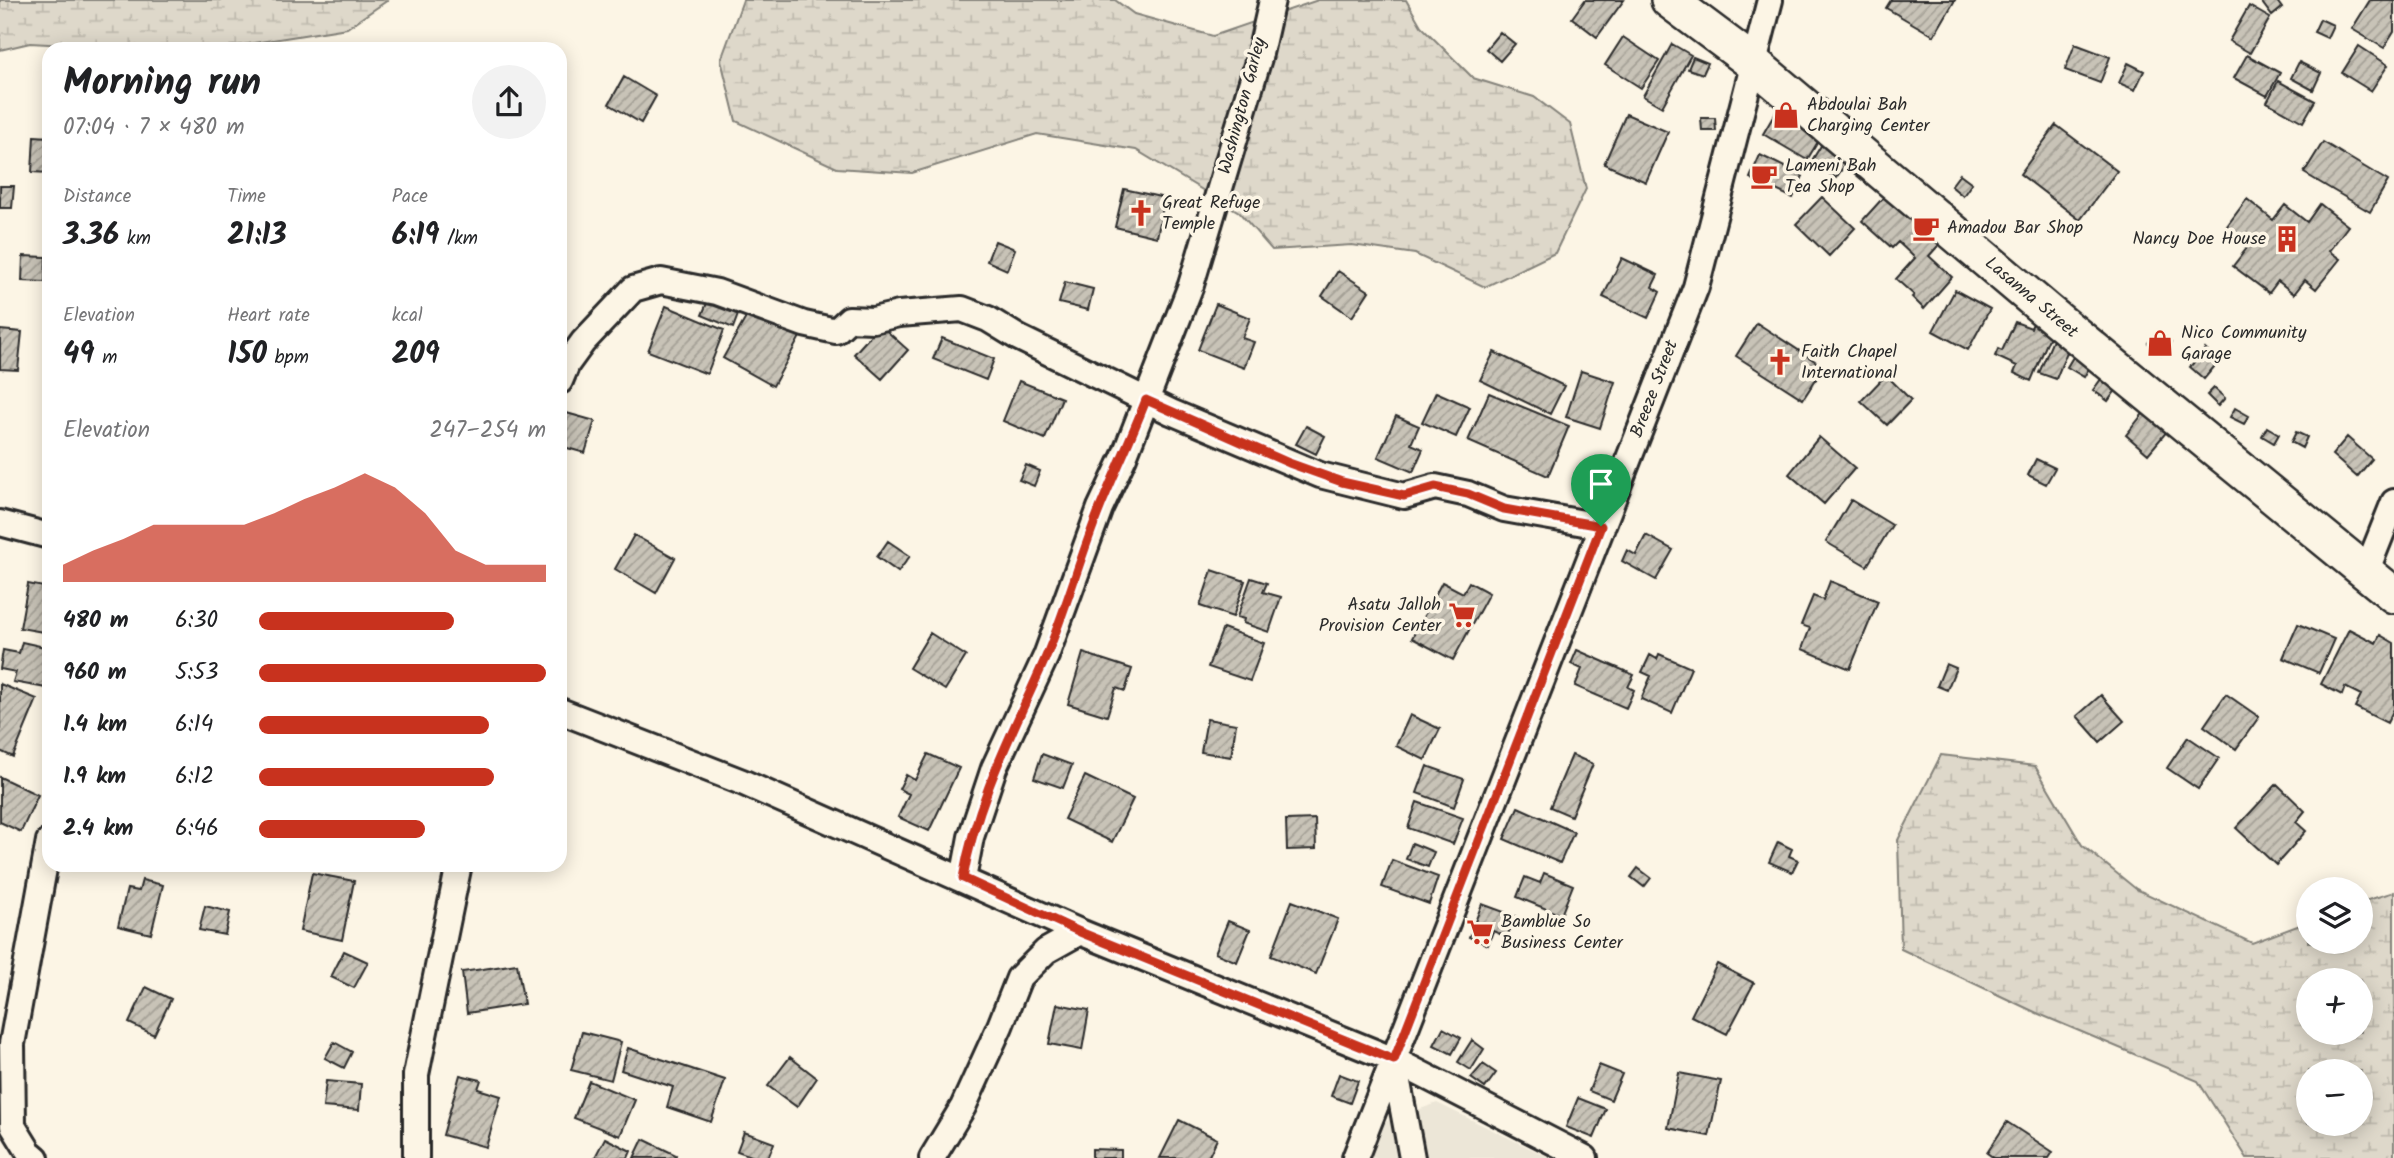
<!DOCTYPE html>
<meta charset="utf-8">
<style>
:root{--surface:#fff;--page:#f2f2f2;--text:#202124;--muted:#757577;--accent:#c8321e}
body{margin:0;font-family:Kalam,sans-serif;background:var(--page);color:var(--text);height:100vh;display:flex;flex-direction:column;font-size:26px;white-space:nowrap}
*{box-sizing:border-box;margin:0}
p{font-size:23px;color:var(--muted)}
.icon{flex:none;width:38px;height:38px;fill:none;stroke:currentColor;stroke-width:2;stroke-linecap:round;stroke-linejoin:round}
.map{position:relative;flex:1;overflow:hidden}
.drawer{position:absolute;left:42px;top:42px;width:525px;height:830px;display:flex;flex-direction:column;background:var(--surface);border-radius:21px;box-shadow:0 4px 18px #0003}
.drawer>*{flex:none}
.fabs{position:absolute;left:2296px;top:877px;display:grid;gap:14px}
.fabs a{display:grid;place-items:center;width:77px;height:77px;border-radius:50%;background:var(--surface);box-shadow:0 4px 18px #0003;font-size:35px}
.pin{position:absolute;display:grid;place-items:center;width:60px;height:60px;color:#fff;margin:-72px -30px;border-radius:50% 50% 50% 0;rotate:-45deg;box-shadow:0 0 7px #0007}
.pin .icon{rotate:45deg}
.round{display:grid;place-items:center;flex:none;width:74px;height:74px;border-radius:37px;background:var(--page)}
.head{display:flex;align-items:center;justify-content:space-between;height:119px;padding:0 21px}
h1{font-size:38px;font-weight:800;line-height:52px}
.metrics{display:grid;grid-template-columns:repeat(3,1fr);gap:10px;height:119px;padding:7px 21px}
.metrics div{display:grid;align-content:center}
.metrics b{font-size:30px;font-weight:800}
.metrics small{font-size:19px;font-weight:400}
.metrics p{font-size:19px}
.chart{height:196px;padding:14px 21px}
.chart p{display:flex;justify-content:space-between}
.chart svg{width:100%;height:126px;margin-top:7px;fill:var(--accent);opacity:.7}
ul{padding:0 21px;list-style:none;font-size:23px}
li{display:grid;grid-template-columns:112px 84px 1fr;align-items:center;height:52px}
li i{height:18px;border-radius:9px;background:var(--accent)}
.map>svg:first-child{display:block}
.built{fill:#ece6d7}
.wetland{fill:url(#wetland-marsh);stroke:#84827a;stroke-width:2;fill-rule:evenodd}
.building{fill:url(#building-hatch);stroke:#2b2b2b;stroke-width:2}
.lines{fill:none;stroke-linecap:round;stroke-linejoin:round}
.street-casing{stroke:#2b2b2b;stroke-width:30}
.secondary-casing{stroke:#2b2b2b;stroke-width:40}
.street{stroke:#fcf5e5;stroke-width:24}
.secondary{stroke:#fcf5e5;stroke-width:35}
.route-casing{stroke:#fff;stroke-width:14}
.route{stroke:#c8321e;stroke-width:9}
.labels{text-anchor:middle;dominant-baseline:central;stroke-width:7;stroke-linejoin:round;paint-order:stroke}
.poi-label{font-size:18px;fill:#2b2b2b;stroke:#fcf5e5;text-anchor:start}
.street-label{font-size:18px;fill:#2b2b2b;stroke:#fcf5e5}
</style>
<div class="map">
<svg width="2394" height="1158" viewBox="0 0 2394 1158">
<defs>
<pattern id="wetland-marsh" width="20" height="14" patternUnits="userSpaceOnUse" patternTransform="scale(1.75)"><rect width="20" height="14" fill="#ded8ca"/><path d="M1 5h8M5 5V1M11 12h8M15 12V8" fill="none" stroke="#bfbaae"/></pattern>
<pattern id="building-hatch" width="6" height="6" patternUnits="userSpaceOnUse" patternTransform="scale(1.75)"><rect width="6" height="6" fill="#c8c3b7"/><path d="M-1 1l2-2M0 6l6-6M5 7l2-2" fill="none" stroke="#a39f95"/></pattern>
</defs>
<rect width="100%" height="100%" fill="#fcf5e5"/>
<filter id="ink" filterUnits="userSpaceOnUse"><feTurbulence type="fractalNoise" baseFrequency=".0143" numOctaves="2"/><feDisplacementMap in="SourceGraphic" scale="14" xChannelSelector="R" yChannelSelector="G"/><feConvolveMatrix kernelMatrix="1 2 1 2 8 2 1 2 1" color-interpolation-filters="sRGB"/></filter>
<g filter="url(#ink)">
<path class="built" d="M1437,1103L1550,1158H1359L1370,1127Z"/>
<path class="wetland" d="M0,0H388L347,28L217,49L122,48L30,43L0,50Z
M743,0H1115L1134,14L1213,36L1318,0H1406L1421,26L1473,78L1534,97L1570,124L1586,189L1555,253L1485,287L1415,254L1352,245L1272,250L1239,212L1136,150L1037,134L912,173L837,168L736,121L721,60Z
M1941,755L2035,766L2082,845L2136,889L2252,943L2308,922V942H2361V902L2394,892V1158H2247L2198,1081L2039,1014L1901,949L1898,840ZM2308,980H2361V1032H2308ZM2308,1071H2361V1124H2308Z"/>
<path class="building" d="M1585,0H1624L1597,37L1572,18Z
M1891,0H1955L1934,36L1886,8Z
M2260,0H2276L2282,8L2272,16Z
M2370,0H2394V32L2384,48L2352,29Z
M2249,6L2270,18L2250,53L2229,41Z
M2320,19L2333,25L2327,38L2314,32Z
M1500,32L1515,44L1500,61L1486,49Z
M1623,37L1659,61L1641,88L1605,65Z
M1672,44L1691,55L1662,107L1643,96Z
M2075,44L2110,57L2100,83L2065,70Z
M2359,46L2388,65L2371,91L2342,73Z
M2247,55L2280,73L2267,96L2234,78Z
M1693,57L1708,63L1703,74L1688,69Z
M2299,62L2321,73L2313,90L2291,78Z
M2128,63L2144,71L2135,90L2119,83Z
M624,77L656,96L641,123L609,104Z
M2278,81L2315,101L2303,122L2267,102Z
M1781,103L1822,135L1807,160L1763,134Z
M1626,114L1668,132L1646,182L1604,164Z
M1701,118H1715L1716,131H1702Z
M2056,125L2117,171L2080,220L2020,174Z
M34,136L49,137V173L32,172Z
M1827,136L1853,153L1836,178L1811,162Z
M2323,142L2388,181L2370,212L2304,173Z
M1760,155L1803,176L1793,198L1750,178Z
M1960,174L1972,183L1963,196L1951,186Z
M0,186H14L12,208H0Z
M1892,188L1946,237L1929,256L1952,277L1924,309L1912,297L1914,295L1896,279L1915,258L1898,242L1892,248L1862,221Z
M1124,189L1165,198L1157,237L1115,227Z
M1822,197L1855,228L1829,256L1796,224Z
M2247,199L2273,220L2285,205L2307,222L2320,204L2348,226L2329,251L2340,259L2316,289L2305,280L2294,294L2278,281L2269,293L2233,266L2247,248L2224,230Z
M995,241L1015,249L1007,270L987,261Z
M23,256L46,257L45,282L22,281Z
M1622,258L1658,275L1652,287L1660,292L1648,318L1603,297Z
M1338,271L1369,291L1352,317L1322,296Z
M1065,282L1093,289L1088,310L1059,303Z
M1955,290L1990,309L1968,350L1933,331Z
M709,298L739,312L733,328L702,315Z
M1216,304L1250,318L1242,338L1254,342L1244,368L1198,350Z
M666,306L724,330L707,374L648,351Z
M752,307L801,335L773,386L723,358Z
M2015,322L2031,328L2033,323L2052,331L2031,381L2014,373L2017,366L1995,356L1998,349L2002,351Z
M1757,323L1824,367L1803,399L1736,356Z
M880,325L908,350L882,379L854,354Z
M0,330L22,332L18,370L0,369Z
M2158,331L2171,342L2161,354L2148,343Z
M2055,335L2071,342L2056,379L2039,373Z
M942,338L994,359L986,380L933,359Z
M2079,347L2095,357L2084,377L2067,367Z
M2205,349L2219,361L2204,379L2190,367Z
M1494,352L1564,386L1550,414L1480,380Z
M2110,367L2125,378L2108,401L2093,390Z
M1581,371L1615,382L1600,428L1566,417Z
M1886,375L1911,400L1887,425L1861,401Z
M1019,381L1062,398L1045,439L1003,421Z
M2214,388L2225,398L2218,406L2207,395Z
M1436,392L1470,407L1456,437L1422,422Z
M1489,393L1569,426L1548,476L1468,441Z
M2235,408L2249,416L2244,424L2230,417Z
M2146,410L2169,429L2148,454L2126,435Z
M563,412L595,421L585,453L560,446V421Z
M1396,416L1419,426L1411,444L1423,449L1413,472L1378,457Z
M1306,426L1325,436L1316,454L1296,444Z
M2267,427L2279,434L2274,443L2262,436Z
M2296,432L2307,437L2302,448L2291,442Z
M1819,437L1855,468L1824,504L1789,474Z
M2347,437L2372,459L2357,477L2332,455Z
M2036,459L2055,468L2046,484L2028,475Z
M1026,465L1040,471L1034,486L1019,480Z
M1851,500L1892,525L1867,566L1826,542Z
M634,535L675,558L656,593L615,569Z
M1646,535L1673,550L1656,580L1622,561L1627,550L1636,555Z
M888,541L910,556L898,572L877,557Z
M1212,570L1245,581L1233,617L1200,606Z
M1251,578L1267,583L1263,592L1281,597L1269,632L1243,623L1244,619L1237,617Z
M1830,581L1878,601L1850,669L1802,649L1810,628L1801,625L1813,596L1823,600Z
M1442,582L1463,593L1469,582L1489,593L1453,660L1412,638Z
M28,584L49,588V633L20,628Z
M2298,624L2334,639L2319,673L2283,658Z
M1223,628L1264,643L1250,681L1208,667Z
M2349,629L2376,643L2380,635L2394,643V709L2387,723L2355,707L2361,695L2345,687L2342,695L2321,684Z
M930,633L966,656L945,690L909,668Z
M22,642L49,648L46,688L13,682L16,672L0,669L3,650L19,653Z
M1577,650L1634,675L1628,687L1634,690L1626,708L1575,686L1582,669L1571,664Z
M1083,653L1132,669L1125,691L1116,688L1107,716L1068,704Z
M1659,654L1691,668L1672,713L1641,699L1651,676L1642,672L1650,655L1657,659Z
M1946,664L1956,668L1947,690L1937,686Z
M0,684L37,699L13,757L0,751Z
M2226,694L2259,717L2236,749L2204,726Z
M2101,695L2124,721L2100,742L2077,716Z
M1410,715L1440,729L1425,760L1396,746Z
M1207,719L1236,724L1231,757L1201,752Z
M2188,737L2219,758L2198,789L2167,768Z
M928,754L959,768L929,831L898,817L909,794L899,789L906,775L915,780Z
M1042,754L1072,765L1063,788L1034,778Z
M1572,755L1593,764L1571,816L1550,807Z
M1427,766L1464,779L1454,807L1417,793Z
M1085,776L1133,799L1112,842L1064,819Z
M0,777L38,795L21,832L0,822Z
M2277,784L2305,811L2296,822L2306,831L2276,865L2236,828Z
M1417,802L1463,818L1453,844L1408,828Z
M1518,807L1574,832L1560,863L1504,839Z
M1315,819L1316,849L1287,850L1286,820Z
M1778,842L1792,849L1789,856L1798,860L1792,872L1769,862Z
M1412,843L1434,852L1428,867L1406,859Z
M1392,860L1438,877L1429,904L1382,887Z
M1638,868L1651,878L1644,887L1631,877Z
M312,873L354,881L342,940L300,931Z
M1544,873L1573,885L1561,915L1517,897L1525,877L1540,883Z
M142,880L163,885L151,934L118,926L127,889L139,891Z
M1292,901L1338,919L1316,974L1271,956Z
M1482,904L1515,916L1507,937L1493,931L1488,945L1469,937Z
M205,906L230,912L225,935L199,930Z
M1228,921L1250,930L1237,962L1215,953Z
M344,951L368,962L354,988L331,977Z
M517,964L524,1004L467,1013L462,972Z
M1717,964L1754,983L1727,1034L1691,1016Z
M146,987L171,999L154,1035L129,1023Z
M1057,1004L1089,1010L1082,1050L1049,1044Z
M1443,1028L1461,1038L1452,1054L1434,1045Z
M582,1032L621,1042L611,1080L571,1070Z
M1472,1040L1484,1049L1471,1070L1458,1062Z
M334,1042L352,1052L344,1068L325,1058Z
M628,1048L725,1080L711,1122L667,1107L673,1087L621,1070Z
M790,1057L817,1078L797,1107L768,1086Z
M1483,1064L1496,1073L1485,1088L1471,1078Z
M1599,1065L1622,1074L1611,1100L1589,1091Z
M1679,1073L1721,1081L1709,1136L1668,1128Z
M1339,1074L1358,1081L1350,1103L1331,1096Z
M460,1075L481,1080L478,1089L501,1096L486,1147L443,1135Z
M326,1081L361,1084L359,1110L323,1107Z
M589,1081L635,1100L620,1136L574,1118Z
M1578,1098L1606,1109L1594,1138L1566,1127Z
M1179,1120L1217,1139L1208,1158H1160Z
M2007,1122L2053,1152L2049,1158H1994L1987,1153Z
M744,1132L774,1143L768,1158H757L737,1151Z
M605,1138L631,1151L628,1158L595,1157Z
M643,1139L676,1155L675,1158H634Z
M1092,1149L1121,1150V1158H1092Z"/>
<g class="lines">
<defs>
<path id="street" d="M560,381L567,364L583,342L633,289L661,281L717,292L804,324L836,331L849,319L873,320L899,314L962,309L988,319L1019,338L1171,412L1320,475L1404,496L1435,487L1468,494L1504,509L1601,526
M0,523L49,536
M2366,572L2394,502
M560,711L742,782L1080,932L1394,1060L1585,1158
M963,879L971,837L994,768L1046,656L1100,508L1124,457L1191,285L1259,58L1272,0
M1394,1061L1412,1158
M36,1158L29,1152L13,1126L12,1044L49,841
M416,1158V1075L459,864
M932,1158L963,1107L1000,1026L1019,978L1046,951L1080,932
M1355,1158L1696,287L1770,0"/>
<path id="secondary" d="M1669,0L1752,62L2048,312L2394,595"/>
</defs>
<use href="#street" class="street-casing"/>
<use href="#secondary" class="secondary-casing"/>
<use href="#street" class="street"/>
<use href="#secondary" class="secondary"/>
</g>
</g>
<g class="lines" filter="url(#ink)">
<defs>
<path id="route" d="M1146,400L1289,463L1342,482L1404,496L1435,487L1468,494L1504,509L1601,526L1394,1060L1080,932L963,878C977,798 1013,732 1045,659C1066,610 1080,557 1100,508C1115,472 1132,436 1146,400Z"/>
</defs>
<use href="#route" class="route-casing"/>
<use href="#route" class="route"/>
</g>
<defs>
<symbol id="shop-bare" viewBox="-9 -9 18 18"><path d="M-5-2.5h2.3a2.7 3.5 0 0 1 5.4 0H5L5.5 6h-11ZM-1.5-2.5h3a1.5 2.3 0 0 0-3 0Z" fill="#c8321e" stroke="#fcf5e5" stroke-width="2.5" paint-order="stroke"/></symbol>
<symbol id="cafe-bare" viewBox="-9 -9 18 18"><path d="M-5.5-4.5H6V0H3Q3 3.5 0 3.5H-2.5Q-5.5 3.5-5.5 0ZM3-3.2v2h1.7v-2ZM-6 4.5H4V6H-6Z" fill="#c8321e" stroke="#fcf5e5" stroke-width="2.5" paint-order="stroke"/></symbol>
<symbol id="church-bare" viewBox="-9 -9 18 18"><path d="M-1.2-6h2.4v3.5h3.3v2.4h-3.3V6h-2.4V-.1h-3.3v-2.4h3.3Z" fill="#c8321e" stroke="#fcf5e5" stroke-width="2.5" paint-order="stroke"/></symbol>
<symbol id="building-bare" viewBox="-9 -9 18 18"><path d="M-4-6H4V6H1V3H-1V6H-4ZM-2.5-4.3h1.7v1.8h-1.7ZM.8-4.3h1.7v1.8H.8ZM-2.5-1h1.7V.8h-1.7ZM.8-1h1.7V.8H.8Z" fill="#c8321e" stroke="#fcf5e5" stroke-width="2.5" paint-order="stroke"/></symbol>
<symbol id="supermarket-bare" viewBox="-9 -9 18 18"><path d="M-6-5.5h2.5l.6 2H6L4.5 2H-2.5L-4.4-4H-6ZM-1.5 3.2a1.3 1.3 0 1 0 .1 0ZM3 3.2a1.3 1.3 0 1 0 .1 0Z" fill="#c8321e" stroke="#fcf5e5" stroke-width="2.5" paint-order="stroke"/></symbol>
</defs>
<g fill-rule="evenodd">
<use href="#shop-bare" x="1767" y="96" width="38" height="38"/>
<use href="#cafe-bare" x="1745" y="157" width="38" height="38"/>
<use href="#church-bare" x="1122" y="194" width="38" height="38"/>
<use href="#cafe-bare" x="1907" y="209" width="38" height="38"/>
<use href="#building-bare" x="2268" y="220" width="38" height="38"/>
<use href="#shop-bare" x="2141" y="324" width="38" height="38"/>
<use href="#church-bare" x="1761" y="343" width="38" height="38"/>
<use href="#supermarket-bare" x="1443" y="596" width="38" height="38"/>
<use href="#supermarket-bare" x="1461" y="913" width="38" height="38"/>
</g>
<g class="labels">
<g class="poi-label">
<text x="1807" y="105">Abdoulai Bah<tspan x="1807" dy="21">Charging Center</tspan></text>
<text x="1785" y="166">Lameni Bah<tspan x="1785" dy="21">Tea Shop</tspan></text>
<text x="1162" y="203">Great Refuge<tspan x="1162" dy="21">Temple</tspan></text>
<text x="1947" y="228">Amadou Bar Shop</text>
<text x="2266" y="239" text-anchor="end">Nancy Doe House</text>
<text x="2181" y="333">Nico Community<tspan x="2181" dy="21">Garage</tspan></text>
<text x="1801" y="352">Faith Chapel<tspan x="1801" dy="21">International</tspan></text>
<text x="1441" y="605" text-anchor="end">Asatu Jalloh<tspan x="1441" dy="21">Provision Center</tspan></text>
<text x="1501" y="922">Bamblue So<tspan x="1501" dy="21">Business Center</tspan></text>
</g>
<g class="street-label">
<text transform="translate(1243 106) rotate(-75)">Washington Garley</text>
<text transform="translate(2031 298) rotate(40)">Lasanna Street</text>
<text transform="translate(1655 389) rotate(-69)">Breeze Street</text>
</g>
</g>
</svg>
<div class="fabs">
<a><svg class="icon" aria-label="layers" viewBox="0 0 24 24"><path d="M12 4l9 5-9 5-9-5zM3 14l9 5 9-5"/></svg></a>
<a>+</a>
<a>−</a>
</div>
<div class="pin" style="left:1601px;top:526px;background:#1e9e55"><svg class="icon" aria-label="arrive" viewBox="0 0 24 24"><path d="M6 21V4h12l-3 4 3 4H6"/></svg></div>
<section class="drawer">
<div class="head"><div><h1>Morning run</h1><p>07:04 · 7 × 480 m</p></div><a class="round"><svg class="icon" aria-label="share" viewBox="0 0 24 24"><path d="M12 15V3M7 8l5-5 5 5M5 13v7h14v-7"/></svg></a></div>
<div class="metrics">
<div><p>Distance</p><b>3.36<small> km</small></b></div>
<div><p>Time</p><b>21:13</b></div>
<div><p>Pace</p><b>6:19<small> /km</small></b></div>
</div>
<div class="metrics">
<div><p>Elevation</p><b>49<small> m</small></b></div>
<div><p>Heart rate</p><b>150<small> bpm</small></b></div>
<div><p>kcal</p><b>209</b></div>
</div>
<div class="chart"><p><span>Elevation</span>247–254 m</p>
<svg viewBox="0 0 160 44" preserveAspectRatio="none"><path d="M0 44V38L10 33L20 29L30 24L40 24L50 24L60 24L70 20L80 15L90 11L100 6L110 11L120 20L130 33L140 38L150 38L160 38V44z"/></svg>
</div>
<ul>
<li><b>480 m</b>6:30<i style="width:68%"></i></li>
<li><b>960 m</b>5:53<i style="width:100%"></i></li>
<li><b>1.4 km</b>6:14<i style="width:80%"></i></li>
<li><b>1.9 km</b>6:12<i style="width:82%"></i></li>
<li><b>2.4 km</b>6:46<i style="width:58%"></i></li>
</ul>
</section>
</div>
